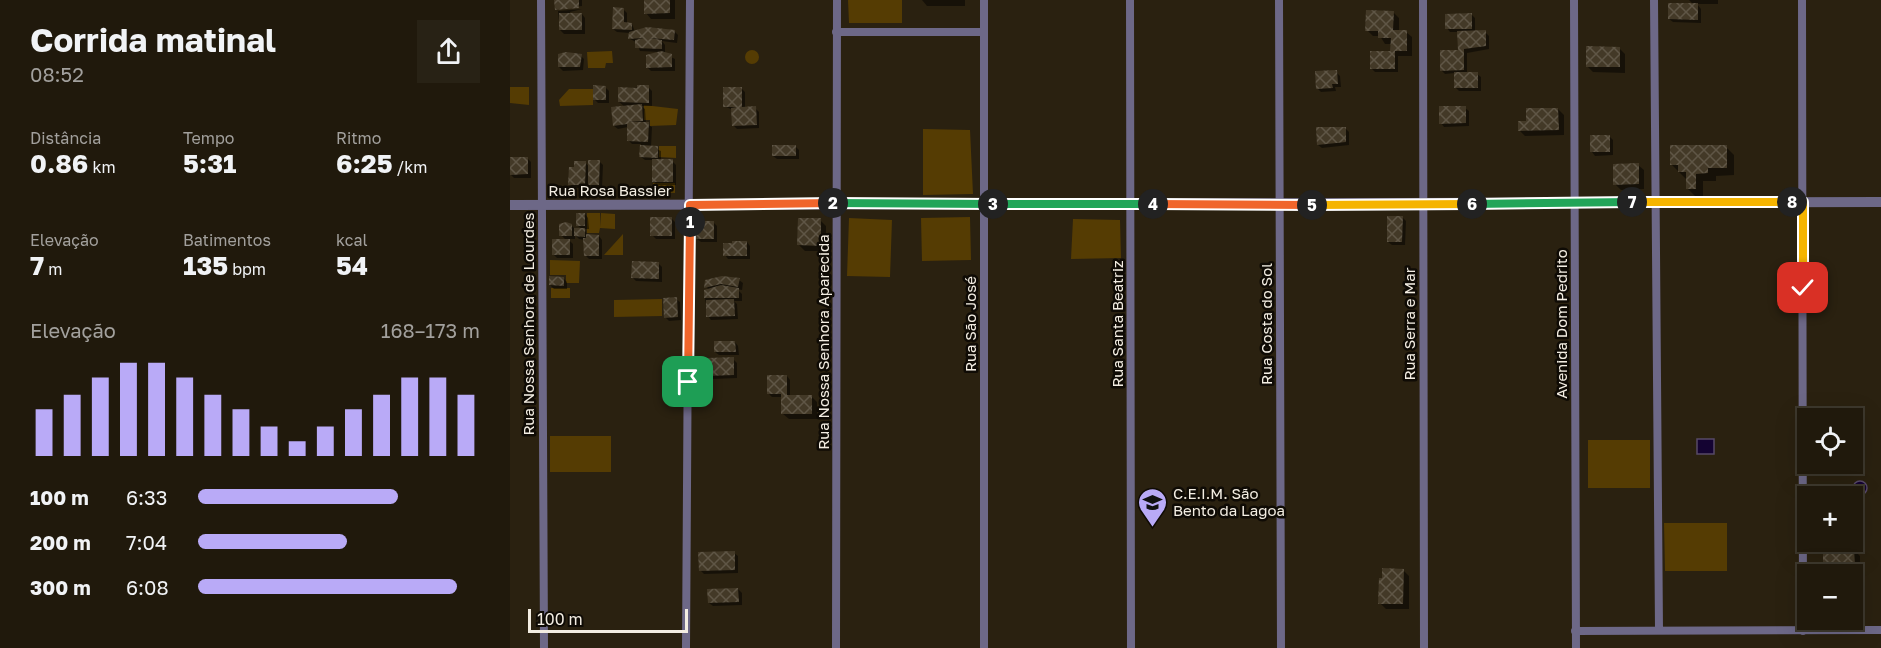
<!DOCTYPE html>
<html lang="pt">
<meta charset="utf-8">
<style>
:root{--surface:#20190c;--page:#282215;--text:#f1f3f6;--muted:#a2a09d;--line:#3d382d;--accent:#b9aaf7}
body{margin:0;font-family:"Golos Text",sans-serif;background:var(--page);color:var(--text);height:100vh;display:flex;flex-direction:column;font-size:22px;white-space:nowrap}
*{box-sizing:border-box;margin:0}
p{font-size:20px;color:var(--muted)}
.icon{flex:none;width:33px;height:33px;fill:none;stroke:currentColor;stroke-width:2;stroke-linecap:round;stroke-linejoin:round}
.map{position:relative;flex:1;overflow:hidden}
.details{display:flex;flex-direction:column;background:var(--surface);width:510px}
.details>*{flex:none}
.controls{position:absolute;left:1287px;top:408px;display:grid;gap:12px}
.controls a{display:grid;place-items:center;width:66px;height:66px;border-radius:0px;background:var(--surface);box-shadow:0 6px 24px #0002,0 0 0 2px var(--line);font-size:30px}
.scale{position:absolute;left:18px;bottom:15px;width:160px;box-sizing:border-box;padding-left:6px;border:3px solid #f3ede2;border-top:0;font-size:16px;line-height:21px;white-space:nowrap;color:#f3ede2;-webkit-text-stroke:4px #0f0b05;paint-order:stroke}
.pin{position:absolute;display:grid;place-items:center;width:51px;height:51px;color:#fff;margin:-26px;border-radius:12px;box-shadow:0 3px 9px #0006}
.km{position:absolute;width:30px;height:30px;margin:-15px;border-radius:50%;background:#222;color:#fff;font-size:16px;line-height:30px;text-align:center}
.round{display:grid;place-items:center;flex:none;width:63px;height:63px;border-radius:0px;background:var(--page)}
.headline{display:flex;align-items:center;justify-content:space-between;height:102px;padding:0 30px}
h1{font-size:33px;font-weight:700;line-height:45px}
.figures{display:grid;grid-template-columns:repeat(3,1fr);gap:9px;height:102px;padding:6px 30px}
.figures div{display:grid;align-content:center}
.figures b{font-size:26px;font-weight:700}
.figures small{font-size:16px;font-weight:400}
.figures p{font-size:16px}
.chart{height:168px;padding:12px 30px}
.chart p{display:flex;justify-content:space-between}
.chart svg{width:100%;height:108px;margin-top:6px;stroke:var(--accent);stroke-width:6}
ul{padding:0 30px;list-style:none;font-size:20px}
li{display:grid;grid-template-columns:96px 72px 1fr;align-items:center;height:45px}
li i{height:15px;border-radius:8px;background:var(--accent)}
main{display:flex;flex:1;min-height:0}
.map>svg:first-child{display:block}
.grass{fill:#553c03}
.water{fill:#140332;stroke:#574967;stroke-width:1.5}
.shadow{fill:#0007}
.building{fill:url(#building-cross-hatch)}
.lines{fill:none;stroke-linecap:round;stroke-linejoin:round}
.minor{stroke:#6d6887;stroke-width:8}
.tertiary{stroke:#6d6887;stroke-width:10}
.split-1-casing{stroke:#fff;stroke-width:12}
.split-2-casing{stroke:#fff;stroke-width:12}
.split-3-casing{stroke:#fff;stroke-width:12}
.split-4-casing{stroke:#fff;stroke-width:12}
.split-5-casing{stroke:#fff;stroke-width:12}
.split-6-casing{stroke:#fff;stroke-width:12}
.split-7-casing{stroke:#fff;stroke-width:12}
.split-8-casing{stroke:#fff;stroke-width:12}
.split-9-casing{stroke:#fff;stroke-width:12}
.split-1{stroke:#f0652b;stroke-width:8}
.split-2{stroke:#f0652b;stroke-width:8}
.split-3{stroke:#22a559;stroke-width:8}
.split-4{stroke:#22a559;stroke-width:8}
.split-5{stroke:#f0652b;stroke-width:8}
.split-6{stroke:#f5b400;stroke-width:8}
.split-7{stroke:#22a559;stroke-width:8}
.split-8{stroke:#f5b400;stroke-width:8}
.split-9{stroke:#f5b400;stroke-width:8}
.labels{text-anchor:middle;dominant-baseline:central;stroke-width:5;stroke-linejoin:round;paint-order:stroke}
.street-label{font-size:15px;fill:#f3ede2;stroke:#0f0b05}
.poi-label{font-size:15px;fill:#f3ede2;stroke:#0f0b05;text-anchor:start}
</style>
<main>
<section class="details">
<div class="headline"><div><h1>Corrida matinal</h1><p>08:52</p></div><a class="round"><svg class="icon" aria-label="share" viewBox="0 0 24 24"><path d="M12 15V3M7 8l5-5 5 5M5 13v7h14v-7"/></svg></a></div>
<div class="figures">
<div><p>Distância</p><b>0.86<small> km</small></b></div>
<div><p>Tempo</p><b>5:31</b></div>
<div><p>Ritmo</p><b>6:25<small> /km</small></b></div>
</div>
<div class="figures">
<div><p>Elevação</p><b>7<small> m</small></b></div>
<div><p>Batimentos</p><b>135<small> bpm</small></b></div>
<div><p>kcal</p><b>54</b></div>
</div>
<div class="chart"><p><span>Elevação</span>168–173 m</p>
<svg viewBox="0 0 160 44" preserveAspectRatio="none"><path d="M5 44V25M15 44V19M25 44V12M35 44V6M45 44V6M55 44V12M65 44V19M75 44V25M85 44V32M95 44V38M105 44V32M115 44V25M125 44V19M135 44V12M145 44V12M155 44V19"/></svg>
</div>
<ul>
<li><b>100 m</b>6:33<i style="width:71%"></i></li>
<li><b>200 m</b>7:04<i style="width:53%"></i></li>
<li><b>300 m</b>6:08<i style="width:92%"></i></li>
</ul>
</section>
<div class="map">
<svg width="1371" height="648" viewBox="0 0 1371 648">
<defs>
<pattern id="building-cross-hatch" width="8" height="8" patternUnits="userSpaceOnUse" patternTransform="scale(1.5)"><rect width="8" height="8" fill="#433927"/><path d="M0 0l8 8M0 8l8-8" fill="none" stroke="#5f5646"/></pattern>
</defs>
<rect width="100%" height="100%" fill="#2a2110"/>
<path class="grass" d="M338,0H392V23H339Z
M235 57a7 7 0 1 1 14 0a7 7 0 1 1-14 0Z
M102,51L103,63H96L95,68H78L77,52Z
M0,87H19V105L0,103Z
M59,89H83V105L50,106L49,100Z
M134,105L168,109L166,125L140,126V120H134Z
M413,129L460,130L463,194L413,195Z
M149,146H166V158L149,157Z
M143,183H165V193L143,192Z
M77,213H90V227L91,213L105,214V229L90,228L89,233H77Z
M460,217L461,260L412,261L411,218Z
M339,218L382,220L380,277L337,276Z
M563,219L610,220L611,258L561,259Z
M113,234V255H94Z
M40,260L70,261L69,283H56V275H40Z
M41,288H60V298H41Z
M152,299V316L104,317V300Z
M40,436H101V472H40Z
M1078,440H1140V488H1078Z
M1154,523H1217V571H1155Z"/>
<path class="water" d="M1187,439H1204V454H1187Z
M1343 488a7 7 0 1 1 14 0a7 7 0 1 1-14 0Z"/>
<path class="shadow" d="M46,0H72V6L48,8V11Z
M135,0H165V19H141L136,13Z
M412,0H455V6H417Z
M1179,0H1208V4H1187L1191,9V23L1163,22L1159,19L1184,5Z
M72,9L60,12V14H72L75,18V34H54L50,30L48,11Z
M113,9L117,13V24H122L125,32L164,31L168,35L167,43L152,41L155,45V54L165,59V71H141L137,67L150,52L130,51L126,42L120,39V33L107,32L103,29Z
M883,12L889,18V32H896L902,37V56H888V72H865L861,68L882,52V44H875L870,36H863L857,30Z
M962,15L965,18V32H975L979,36V49L957,53V74H967L971,77V91H949L945,87V73L935,74L931,70L949,51V32H940L937,28Z
M1110,49L1115,54V73L1083,72L1077,66Z
M68,53L74,59L73,70L53,71L49,67V56Z
M826,72L830,76L831,87H825L826,91L811,92L807,88Z
M95,87L99,91V103H88L84,99Z
M138,87L142,91V106H131L135,109L136,124L142,127L141,147L151,151V161H162L166,165V185H147L144,181V160H135L131,157V144H122L118,140V127L108,129L104,126L115,107L109,102V89Z
M232,89L235,92V108H245L249,112V128L227,129L223,125V110L214,106Z
M955,108L959,111V126L934,127L931,123Z
M1048,109L1054,115V135L1015,136L1009,130Z
M835,128L839,132V145L812,148L808,145Z
M1099,136L1103,140V155L1085,156L1082,152Z
M286,147L289,150V159H267L263,156Z
M1216,147L1224,155V175L1206,176V181H1193V196H1185L1177,188V180L1161,164Z
M17,158L21,162V178H4L0,174Z
M89,161L93,165L92,188H83L78,183V188H64L60,184L65,169L75,163L80,167Z
M1128,165L1134,170V189L1111,190L1105,184Z
M75,214L78,218L79,229H74L78,236H89L92,240V259H79L75,255V240L69,239L65,235V239H58L63,244V258H47L43,254L56,240L51,235L61,225L65,229H72L68,226Z
M892,217L896,221L895,245H882L878,242Z
M161,218L165,222V239H146L142,235Z
M310,220L316,226V251H295L289,245Z
M203,222L207,226V242H191L187,239Z
M237,242L240,246V259H218L215,255Z
M148,263L152,267V282L126,281L123,278Z
M53,278L57,282V289H44L40,285Z
M229,280L233,283L232,290L227,289L232,294V301H224L227,304L228,319L201,320L198,316L195,298L198,290L196,281Z
M166,299L170,302L171,320L159,321L155,317Z
M225,342L228,346L229,355H209L205,352Z
M223,359L227,363V378L202,379L198,375Z
M277,376L280,380V396H301L307,402V419H279L273,414V397H262L259,394Z
M1344,550L1350,556V570L1320,571L1314,565Z
M224,553L228,556V573L194,574L190,570Z
M893,570L899,576V609H876L870,603Z
M228,589L232,593V605L203,606L199,603Z"/>
<path class="building" d="M44,0H69V8L45,10Z
M134,0H160V13L134,14Z
M1158,3H1188V20L1158,19Z
M103,7L114,8V22L122,23V30L102,29Z
M856,10L884,11L883,30H897V51H885V69H860V51H880L881,38H868V31H855Z
M49,13H72V30H49Z
M962,13V29H935V14Z
M137,27L165,30L164,40L139,38L152,40V49L125,48V40L134,38L118,39L119,32Z
M976,30V46L954,49V70L930,71V50H948L947,31Z
M1076,46L1110,47V67H1076Z
M151,51L162,54V67L136,68V55Z
M56,52L72,54L70,67H48V54Z
M827,70L828,84H822L823,88L806,89L805,71Z
M944,72H968V88H944Z
M83,85L96,86V100H83Z
M127,85H139V103L108,102V87L127,88Z
M213,87H232V107L246,106L247,125L222,126L221,108L227,107H213Z
M132,104L133,121L118,122H139L138,142L117,141V124L103,126L101,107Z
M929,106H956V123L929,124Z
M1016,108H1048L1049,130L1008,131V121H1016Z
M806,127H836V142L807,145Z
M1080,135H1100V152H1080Z
M130,145L148,146V158L129,157Z
M262,145H286V156H262Z
M1160,145H1217V168H1198V173L1186,174V189H1176V172H1168V165H1160Z
M0,157H18V174L0,175Z
M142,159H163V182H142Z
M78,160H90L89,185H78Z
M64,161H76L75,185H58L59,167H64Z
M1129,163V184L1103,185V164Z
M66,213H75V226H66Z
M877,216H893L892,242H877Z
M140,217H162V236H140Z
M288,218H311V246L287,245Z
M185,221H204V239H186Z
M56,222L62,224V236H49V224Z
M64,228H75V237L64,236Z
M76,234L89,235V256H74L73,238H76Z
M42,239H60V255H42Z
M222,241H237V256H213V243H222Z
M122,261L149,262V279L121,278Z
M39,276L54,277V286L39,285Z
M212,276L230,278L228,287L211,284L194,288L195,280Z
M211,285L229,288V298H194V290Z
M167,297L168,317L154,318L153,298Z
M224,299L225,316L196,317V300Z
M204,341H225L226,352H204Z
M224,357V375L197,376V358Z
M257,375H277V395H302V414H271V394H257Z
M1313,549H1344L1345,565L1313,566Z
M225,551V570L189,571L188,552Z
M872,568L894,569L893,604H868L869,578H872Z
M228,588L229,602L198,603L197,589Z"/>
<g class="lines">
<path class="minor" d="M31,0L34,648
M474,0V648
M620,0L621,648
M769,0L771,648
M913,0L914,648
M1064,0L1066,648
M1144,0L1149,630
M1292,0L1293,631
M326,32H474
M1065,631L1371,630
M176,648L180,0
M326,648L327,0"/>
<path class="tertiary" d="M0,205L1371,202"/>
</g>
<g class="lines">
<defs>
<path id="split-1" d="M178,382L180,222"/>
<path id="split-2" d="M180,222V205L323,203"/>
<path id="split-3" d="M323,203L483,204"/>
<path id="split-4" d="M483,204H643"/>
<path id="split-5" d="M643,204L802,205"/>
<path id="split-6" d="M802,205L962,204"/>
<path id="split-7" d="M962,204L1122,202"/>
<path id="split-8" d="M1122,202H1282"/>
<path id="split-9" d="M1282,202H1293V288"/>
</defs>
<use href="#split-1" class="split-1-casing"/>
<use href="#split-2" class="split-2-casing"/>
<use href="#split-3" class="split-3-casing"/>
<use href="#split-4" class="split-4-casing"/>
<use href="#split-5" class="split-5-casing"/>
<use href="#split-6" class="split-6-casing"/>
<use href="#split-7" class="split-7-casing"/>
<use href="#split-8" class="split-8-casing"/>
<use href="#split-9" class="split-9-casing"/>
<use href="#split-1" class="split-1"/>
<use href="#split-2" class="split-2"/>
<use href="#split-3" class="split-3"/>
<use href="#split-4" class="split-4"/>
<use href="#split-5" class="split-5"/>
<use href="#split-6" class="split-6"/>
<use href="#split-7" class="split-7"/>
<use href="#split-8" class="split-8"/>
<use href="#split-9" class="split-9"/>
</g>
<defs>
<symbol id="school-pin" viewBox="-11 -11 22 30"><path d="M0 17L-7.5 6A9.5 9.5 0 1 1 7.5 6Z" fill="#b9aaf7" stroke="#0f0b05"/><path d="M0-5L7-2L0 1L-7-2ZM-4 1L0 2.5L4 1V4Q0 6-4 4Z" fill="#111"/></symbol>
</defs>
<g fill-rule="evenodd">
<use href="#school-pin" x="626" y="486" width="33" height="45"/>
</g>
<g class="labels">
<g class="street-label">
<text x="100" y="190">Rua Rosa Bassier</text>
<text transform="translate(18 324) rotate(-90)">Rua Nossa Senhora de Lourdes</text>
<text transform="translate(460 324) rotate(-90)">Rua São José</text>
<text transform="translate(607 324) rotate(-90)">Rua Santa Beatriz</text>
<text transform="translate(756 324) rotate(-90)">Rua Costa do Sol</text>
<text transform="translate(899 324) rotate(-90)">Rua Serra e Mar</text>
<text transform="translate(1051 324) rotate(-90)">Avenida Dom Pedrito</text>
<text transform="translate(313 342) rotate(-90)">Rua Nossa Senhora Aparecida</text>
</g>
<g class="poi-label">
<text x="663" y="493">C.E.I.M. São<tspan x="663" dy="17">Bento da Lagoa</tspan></text>
</g>
</g>
</svg>
<div class="controls">
<a><svg class="icon" aria-label="locate" viewBox="0 0 24 24"><circle cx="12" cy="12" r="6"/><path d="M12 2v4M12 18v4M2 12h4M18 12h4"/></svg></a>
<a>+</a>
<a>−</a>
</div>
<div class="scale">100 m</div>
<div class="pin" style="left:178px;top:382px;background:#1e9e55"><svg class="icon" aria-label="arrive" viewBox="0 0 24 24"><path d="M6 21V4h12l-3 4 3 4H6"/></svg></div>
<div class="pin" style="left:1293px;top:288px;background:#d93025"><svg class="icon" aria-label="check" viewBox="0 0 24 24"><path d="M5 12l5 5 9-10"/></svg></div>
<b class="km" style="left:180px;top:222px">1</b>
<b class="km" style="left:323px;top:203px">2</b>
<b class="km" style="left:483px;top:204px">3</b>
<b class="km" style="left:643px;top:204px">4</b>
<b class="km" style="left:802px;top:205px">5</b>
<b class="km" style="left:962px;top:204px">6</b>
<b class="km" style="left:1122px;top:202px">7</b>
<b class="km" style="left:1282px;top:202px">8</b>
</div>
</main>
